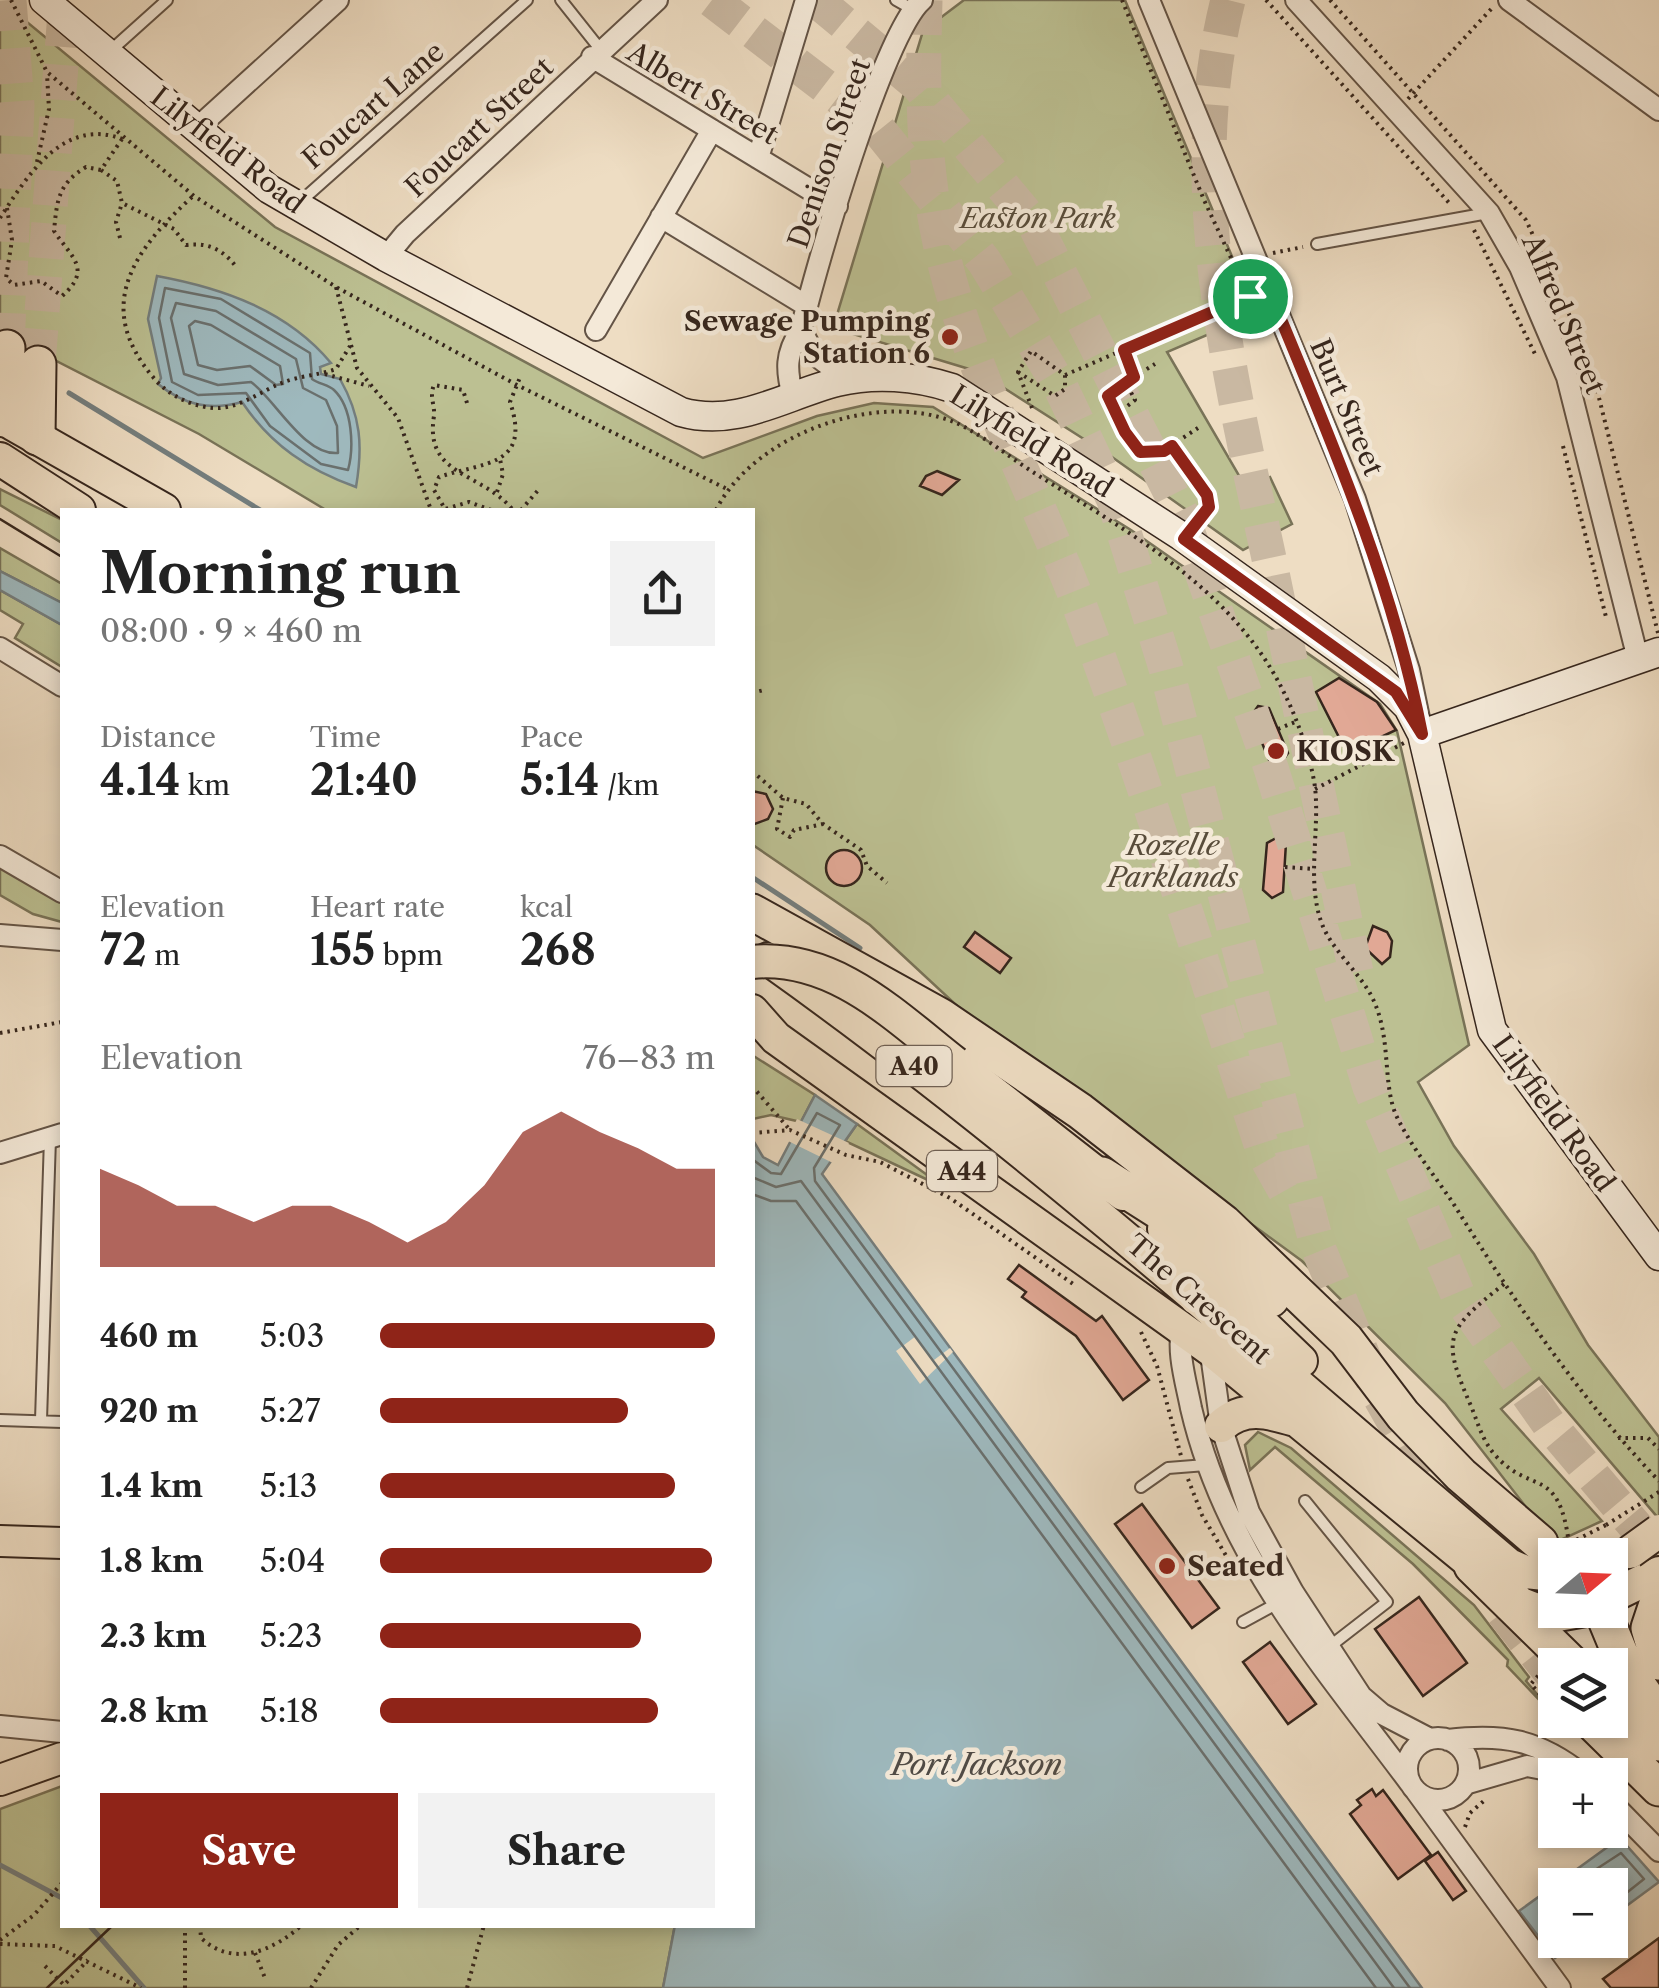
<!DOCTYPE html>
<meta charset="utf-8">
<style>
:root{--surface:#fff;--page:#f2f2f2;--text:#222;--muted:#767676;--accent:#8f2418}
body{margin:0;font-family:"Libre Caslon Text",serif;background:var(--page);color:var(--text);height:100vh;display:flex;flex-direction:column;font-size:38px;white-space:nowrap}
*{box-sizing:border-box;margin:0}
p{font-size:32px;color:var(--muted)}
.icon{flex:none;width:55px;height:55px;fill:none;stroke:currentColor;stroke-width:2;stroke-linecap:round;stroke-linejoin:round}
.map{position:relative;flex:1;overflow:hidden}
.panel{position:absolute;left:60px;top:508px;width:695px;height:1420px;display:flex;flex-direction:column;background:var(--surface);border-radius:0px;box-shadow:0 5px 15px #0003}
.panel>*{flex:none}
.needle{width:65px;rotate:71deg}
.tools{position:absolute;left:1538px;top:1538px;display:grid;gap:20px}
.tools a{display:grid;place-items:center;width:90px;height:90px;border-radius:0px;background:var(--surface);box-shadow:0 5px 15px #0003;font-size:50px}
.pin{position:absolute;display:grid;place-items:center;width:85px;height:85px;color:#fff;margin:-42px;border:5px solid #fff;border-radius:50%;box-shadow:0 2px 10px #0007}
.round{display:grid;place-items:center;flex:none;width:105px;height:105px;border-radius:0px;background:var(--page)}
.summary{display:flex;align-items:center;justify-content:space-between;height:170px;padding:0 40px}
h1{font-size:55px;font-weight:700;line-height:75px}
.figures{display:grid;grid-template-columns:repeat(3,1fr);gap:15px;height:170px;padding:10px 40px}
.figures div{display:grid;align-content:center}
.figures b{font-size:42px;font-weight:700}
.figures small{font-size:28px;font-weight:400}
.figures p{font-size:28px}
.chart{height:280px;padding:20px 40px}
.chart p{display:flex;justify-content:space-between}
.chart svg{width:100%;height:180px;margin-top:10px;fill:var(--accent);opacity:.7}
.primary-button{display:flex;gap:20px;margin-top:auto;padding:20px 40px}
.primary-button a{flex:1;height:115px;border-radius:0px;background:var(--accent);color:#fff;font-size:40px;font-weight:700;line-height:115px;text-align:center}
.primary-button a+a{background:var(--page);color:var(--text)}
ul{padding:0 40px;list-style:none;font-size:32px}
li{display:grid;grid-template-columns:160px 120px 1fr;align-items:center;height:75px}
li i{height:25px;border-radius:12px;background:var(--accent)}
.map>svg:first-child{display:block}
.green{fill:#bcc092;stroke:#797358;stroke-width:2.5}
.water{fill:#9eb9be;stroke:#747e7e;stroke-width:2.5}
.pier{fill:#eeddc3}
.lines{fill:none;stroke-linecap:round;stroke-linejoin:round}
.shore{stroke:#6a706e;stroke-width:2.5}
.stream{stroke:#747e7e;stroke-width:5}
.building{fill:#e1a895;stroke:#36261d;stroke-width:2.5}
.motorway-tunnel{stroke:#c9b8a2;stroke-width:35;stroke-dasharray:35 18;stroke-linecap:butt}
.service-casing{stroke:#645446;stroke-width:14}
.minor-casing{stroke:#645446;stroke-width:24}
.secondary-casing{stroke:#36261d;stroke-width:31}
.primary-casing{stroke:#36261d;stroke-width:34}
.trunk-casing{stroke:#36261d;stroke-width:36}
.motorway-casing{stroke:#36261d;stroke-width:39}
.path{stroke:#36261d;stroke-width:4;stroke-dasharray:2.5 5;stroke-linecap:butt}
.service{stroke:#f4e9d8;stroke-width:10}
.minor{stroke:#f4e9d8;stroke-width:20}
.secondary{stroke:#f4e9d8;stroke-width:28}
.primary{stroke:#eeddc3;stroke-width:30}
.trunk{stroke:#eeddc3;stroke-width:32}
.motorway{stroke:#eeddc3;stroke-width:35}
.tram{stroke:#36261d;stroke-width:2.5}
.trunk-bridge-casing{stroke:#36261d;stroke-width:36;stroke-linecap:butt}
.path-bridge{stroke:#36261d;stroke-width:4;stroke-dasharray:2.5 5;stroke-linecap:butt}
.trunk-bridge{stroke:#eeddc3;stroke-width:32}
.route-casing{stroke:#fff;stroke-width:20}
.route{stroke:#8f2418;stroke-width:12}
.poi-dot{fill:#8f2418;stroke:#f4e9d8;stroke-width:4}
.labels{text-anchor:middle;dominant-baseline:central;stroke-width:9;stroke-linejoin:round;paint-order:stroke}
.shield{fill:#f4e9d8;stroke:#6f6055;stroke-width:2.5}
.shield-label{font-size:25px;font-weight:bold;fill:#36261d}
.street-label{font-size:28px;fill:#36261d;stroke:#f4e9d8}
.park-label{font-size:28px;font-style:italic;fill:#584c3a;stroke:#f4e9d8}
.poi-label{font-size:28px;font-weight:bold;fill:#36261d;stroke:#f4e9d8;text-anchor:start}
.water-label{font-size:30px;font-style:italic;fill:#504b45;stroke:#f4e9d8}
</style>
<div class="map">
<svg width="1659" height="1988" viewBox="0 0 1659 1988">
<rect width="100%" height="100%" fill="#eeddc3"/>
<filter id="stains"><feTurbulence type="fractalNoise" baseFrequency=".002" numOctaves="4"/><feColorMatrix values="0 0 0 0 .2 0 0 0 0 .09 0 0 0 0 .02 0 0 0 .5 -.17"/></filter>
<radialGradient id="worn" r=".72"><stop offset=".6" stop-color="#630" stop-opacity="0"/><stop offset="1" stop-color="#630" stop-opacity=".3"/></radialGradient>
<path class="green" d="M964,0H1125L1256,314L1167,352L1245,486L1270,477L1292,524L1243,550L1112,457L979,372L833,328L923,31Z
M0,10L27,22L275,227L703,458L817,416L874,403L933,407L1131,530L1380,704L1397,731L1469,1045L1418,1082L1454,1146L1534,1254L1588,1345L1659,1437V1519L1539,1378L1501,1409L1602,1521L1554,1543L1445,1403L1302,1261L969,1017L870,925L753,845L752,510H326L199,434L0,332Z
M0,489L62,520V543L0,505Z
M0,548L62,584V603L0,571Z
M0,590L62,625V667L15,638L23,624L0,610Z
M0,866L62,901V922L33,914L0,895Z
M752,1055L815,1095L801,1122L771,1115L753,1119Z
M857,1124L945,1188L845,1141Z
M1258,1432L1291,1448L1474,1605L1529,1677L1526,1681L1563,1725L1507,1666L1508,1660L1413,1564L1275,1447L1250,1470L1245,1445Z
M62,1786V1925H675L663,1988H0V1809Z"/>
<path class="water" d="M157,276C222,288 287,310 331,363L320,367L321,374L340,379C361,416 363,446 356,487C308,470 271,445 242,402C210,411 184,405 158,384L161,378L148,319Z
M0,571L62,603V625L0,590Z
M815,1095L857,1124L822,1174L1422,1988H663L675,1925H752L753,1140L763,1157L778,1165Z
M1620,1838L1659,1882L1610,1918V1885H1555Z
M1555,1885V1940H1580L1555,1958L1519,1911Z"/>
<path class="pier" d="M797,1119L849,1143L835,1164L786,1140Z
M916,1336L934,1360L950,1348L953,1352L920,1384L896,1351Z"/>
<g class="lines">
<path class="shore" d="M165,288L221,299L310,353L312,379C319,384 329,385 334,390C353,408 354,448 348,470L321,464L270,426L246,393L198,395L172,382L159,318Z
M176,303L216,311L296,359L303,388L326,400L337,426L338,453C304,456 275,399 251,382L218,385L184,374L171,318Z
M195,321L211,325L280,366L283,384L276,385L250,366L217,370L198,365L189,326Z
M752,1159L771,1173L781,1174L817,1113L840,1125L814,1168L815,1181L1410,1988
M752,1177L776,1187L801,1181L1394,1988
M752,1194L771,1201H796L1376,1988
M1572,1885L1621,1853L1644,1879L1610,1906"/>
<path class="stream" d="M69,393L260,510
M752,877L860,948
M0,1865L62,1898
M89,1925L144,1988"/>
</g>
<path class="building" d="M937,471L959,480L942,495L920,486L926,476Z
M1339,678L1377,702L1396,730L1347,753L1316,692Z
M1258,706L1269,708L1288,753L1281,763L1269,760L1251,716Z
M752,791L766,794L773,809L768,819L752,825Z
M1278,837L1286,843L1283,892L1272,898L1263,890L1267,843Z
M826 868a18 18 0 1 1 36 0a18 18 0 1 1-36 0Z
M1373,926L1387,932L1392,941L1390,957L1382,964L1365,948Z
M975,932L1011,958L1000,973L964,947Z
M1019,1265L1096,1321L1102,1316L1149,1380L1123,1400L1076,1336L1022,1297L1026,1292L1008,1279Z
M1142,1504L1219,1608L1192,1628L1115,1524Z
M1419,1597L1467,1663L1423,1696L1375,1629Z
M1270,1642L1316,1704L1288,1724L1243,1662Z
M1372,1789L1376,1796L1383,1790L1431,1855L1398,1879L1350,1814L1361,1805L1357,1800Z
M1438,1852L1466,1891L1453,1900L1425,1861Z
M1659,1938V1988H1611L1603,1979Z"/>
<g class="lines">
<path class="motorway-tunnel" d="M712,0L874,124L984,261L1061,388L1114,500L1166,668L1317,1245L1379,1395L1442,1507
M816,0L918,85L1035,225L1181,513L1271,768L1370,1087L1458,1295L1549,1424L1659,1554
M925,0C923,70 922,142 934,211C957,353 1033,483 1083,615C1149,792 1205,974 1264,1153L1291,1201
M1228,0C1181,185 1231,380 1270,563C1298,699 1327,836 1356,972
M7,348L17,105L9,0
M38,364L66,0
M1503,1612L1555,1678"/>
<defs>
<path id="service" d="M561,0L600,49
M896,0L912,9
M108,53L167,0
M300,202L527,0
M1317,244L1488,213
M0,1420L62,1422
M41,1420L50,1138
M1141,1487L1168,1468L1206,1465
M1305,1501L1387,1602L1329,1647
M1243,1622L1276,1604"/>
<path id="minor" d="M1149,0L1355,499L1409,670L1419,718
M1296,0L1489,213L1520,267L1567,377L1638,659
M1509,0L1659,110
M592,57L837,206
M195,130L338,0
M758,158L806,0
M661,217L807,306
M386,257L405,234L657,0
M596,330L712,130
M801,330L814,354L848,380
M793,397C786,370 785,354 801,330C815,270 883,34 922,0
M0,648L62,686
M0,856L62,892
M0,935L62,940
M0,1153L62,1134
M1183,1325C1176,1350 1186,1382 1191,1408C1225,1555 1322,1665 1410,1783
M1210,1347L1221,1426L1249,1512L1293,1592L1361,1696L1382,1714L1430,1739
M0,1726L62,1732
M1407 1769a31 31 0 1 1 62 0a31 31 0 1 1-62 0Z
M1448,1740C1504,1733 1539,1740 1583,1775
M1465,1784L1527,1766L1574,1775
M1416,1791L1560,1988
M1610,1801L1659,1851"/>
<path id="secondary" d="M44,0L269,189L386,257L681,412C737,428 783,396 837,382C874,373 916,376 952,388L1181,536L1379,678L1408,707L1422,734L1492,1030L1659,1256
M1422,734L1659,652"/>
<path id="primary" d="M0,1541L62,1543
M0,1780L62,1758"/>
<path id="trunk" d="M13,424L164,510
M0,459L79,510
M768,959C1029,1144 1265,1359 1509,1565L1525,1572L1555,1575
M752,1011L776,1038L1210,1349L1521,1604L1552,1616L1586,1610
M955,1063L1123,1194
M1164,1229L1301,1361
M1221,1426C1244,1405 1268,1412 1295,1420
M1610,1597L1659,1573"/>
<path id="motorway" d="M4,419L7,348
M37,437L38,364
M752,912L940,1016L1080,1111L1224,1223L1346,1340L1403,1415L1461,1475L1540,1543
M1102,1175L1198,1236L1268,1294
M1197,1297L1233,1292L1271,1299
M1472,1566L1573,1665
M1659,1598L1649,1628L1659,1662
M1602,1610L1626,1668L1659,1716
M1610,1699L1659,1743
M1590,1720L1659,1788"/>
</defs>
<use href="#service" class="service-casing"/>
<use href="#minor" class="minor-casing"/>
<use href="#secondary" class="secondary-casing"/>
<use href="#primary" class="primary-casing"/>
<use href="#trunk" class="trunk-casing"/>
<use href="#motorway" class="motorway-casing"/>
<path class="path" d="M11,0L47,72L194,196L336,287L517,385L727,489
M1122,0L1204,200L1246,290
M1266,0L1451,205
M1330,0L1526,220L1589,358L1658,633
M1408,99L1493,7
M122,139L101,170L117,181L122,203L174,229L186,245C208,242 224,250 237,268
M37,162L49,109L47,74
M192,197C134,250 93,306 153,377C168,396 196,409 220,408C243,406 263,390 284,382C300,376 319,375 336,369L350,346
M7,208L12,240L6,278L14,285L41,281L62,296C93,269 71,257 54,231C57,200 58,184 86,167L101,170
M0,218C28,175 64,115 125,140
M1474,230L1536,356
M120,238L116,222L122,203
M1273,253L1303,247
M336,287L357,368L398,418L431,510
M1123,350L1134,377L1109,396L1125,432L1140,452L1163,451L1198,428
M1018,372L1055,396L1065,389V375
M325,374L369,386
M1134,377L1155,364
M467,403L463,390L434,385C429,397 435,404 434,416C424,477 481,471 513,510
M1032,408L1018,372L1031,351L1065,375L1253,294
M1116,415L1135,400L1126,383
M1172,445L1207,495L1209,507L1199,521
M1563,446L1606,617
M497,492L503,474L500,459
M491,510L469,502L445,509L434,490L439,477C483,462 532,467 510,402L521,375
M521,510L540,488
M716,510C754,435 875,390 954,422C982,434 1010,458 1036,474C1126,531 1225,584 1278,681C1295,712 1310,753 1315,787C1320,831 1306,882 1322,924C1332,950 1359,972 1372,997C1392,1037 1382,1082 1396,1115C1410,1145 1434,1175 1453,1203C1514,1301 1579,1397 1659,1481
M752,693L764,690
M1278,729L1295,722
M752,771L783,798L806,804L823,824L861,850L867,866L887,883
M1315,789L1404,743
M783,798L777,829L790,837L794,830L823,824
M1285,867L1315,869
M0,1033L62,1022
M752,1086L790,1130
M752,1133L790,1130L846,1155L880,1162L950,1198L1076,1286
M1504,1284C1445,1331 1441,1337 1471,1406C1478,1423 1482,1440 1495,1455C1531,1496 1559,1464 1569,1544
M1141,1332L1157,1366L1181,1456
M1618,1438H1648L1659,1449
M1188,1479L1202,1515L1231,1564
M1570,1543L1606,1525
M1543,1670L1531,1684L1555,1712
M1559,1734L1567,1725L1562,1720
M1465,1827L1470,1813L1486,1799
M200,1925L201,1938C233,1968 273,1951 302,1925
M0,1940L34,1915L62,1883
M0,1944L55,1946L141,1988
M255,1953L265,1978
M45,1966L64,1985L88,1960
M185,1988V1925
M311,1988L338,1945L361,1925
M467,1988L484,1925"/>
<use href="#service" class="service"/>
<use href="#minor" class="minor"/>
<use href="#secondary" class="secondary"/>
<use href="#primary" class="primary"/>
<use href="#trunk" class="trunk"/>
<use href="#motorway" class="motorway"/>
<path class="tram" d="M0,519L62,557
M47,1988L113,1925"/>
<defs>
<path id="trunk-bridge" d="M752,962C834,954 895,1016 955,1063
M1630,1552L1659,1531"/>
</defs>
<use href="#trunk-bridge" class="trunk-bridge-casing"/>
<path class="path-bridge" d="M1606,1525L1659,1492"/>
<use href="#trunk-bridge" class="trunk-bridge"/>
</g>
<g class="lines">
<defs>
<path id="route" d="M1268,288C1328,433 1392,579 1422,734L1396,692L1184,539L1209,507L1207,495L1172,446L1164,451L1140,452L1125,432L1108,396L1134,377L1124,350Z"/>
</defs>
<use href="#route" class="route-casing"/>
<use href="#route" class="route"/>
</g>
<g class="poi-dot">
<circle cx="950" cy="337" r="10"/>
<circle cx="1276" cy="751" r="10"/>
<circle cx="1167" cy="1566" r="10"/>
</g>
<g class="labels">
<g class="shield">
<rect x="876.5" y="1046" width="75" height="40" rx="8"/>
<rect x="927" y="1151" width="70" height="40" rx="8"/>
</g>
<g class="shield-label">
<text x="914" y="1066">A40</text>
<text x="962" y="1171">A44</text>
</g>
<g class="street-label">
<text transform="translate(703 93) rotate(31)">Albert Street</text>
<text transform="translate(373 105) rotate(-41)">Foucart Lane</text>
<text transform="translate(479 127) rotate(-43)">Foucart Street</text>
<text transform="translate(228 150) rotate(38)">Lilyfield Road</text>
<text transform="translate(829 153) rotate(-71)">Denison Street</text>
<text transform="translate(1564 314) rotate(67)">Alfred Street</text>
<text transform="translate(1347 407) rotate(67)">Burt Street</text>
<text transform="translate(1032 441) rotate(32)">Lilyfield Road</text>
<text transform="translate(1554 1113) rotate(54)">Lilyfield Road</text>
<text transform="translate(1199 1299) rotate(41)">The Crescent</text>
</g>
<g class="park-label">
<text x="1038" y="218">Easton Park</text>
<text x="1173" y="845">Rozelle<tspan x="1173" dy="32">Parklands</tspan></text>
</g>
<g class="poi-label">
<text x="930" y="321" text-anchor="end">Sewage Pumping<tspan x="930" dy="32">Station 6</tspan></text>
<text x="1296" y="751">KIOSK</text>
<text x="1187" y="1566">Seated</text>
</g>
<g class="water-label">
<text x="977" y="1764">Port Jackson</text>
</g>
</g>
<rect width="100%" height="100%" filter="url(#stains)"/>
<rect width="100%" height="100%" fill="url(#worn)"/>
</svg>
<div class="tools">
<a><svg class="needle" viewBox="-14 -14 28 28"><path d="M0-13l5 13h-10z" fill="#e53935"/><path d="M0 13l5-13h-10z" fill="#767676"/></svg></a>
<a><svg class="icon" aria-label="layers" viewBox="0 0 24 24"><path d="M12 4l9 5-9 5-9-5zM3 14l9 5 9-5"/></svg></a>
<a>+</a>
<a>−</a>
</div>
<div class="pin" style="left:1250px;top:296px;background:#1e9e55"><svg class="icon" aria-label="arrive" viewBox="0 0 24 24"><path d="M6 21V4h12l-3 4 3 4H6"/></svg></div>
<section class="panel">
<div class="summary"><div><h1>Morning run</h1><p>08:00 · 9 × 460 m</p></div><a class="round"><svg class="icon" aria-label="share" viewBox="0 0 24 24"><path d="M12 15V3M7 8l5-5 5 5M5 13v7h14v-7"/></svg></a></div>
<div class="figures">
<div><p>Distance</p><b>4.14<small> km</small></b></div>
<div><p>Time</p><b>21:40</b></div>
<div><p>Pace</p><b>5:14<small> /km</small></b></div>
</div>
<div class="figures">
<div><p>Elevation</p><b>72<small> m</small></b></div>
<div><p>Heart rate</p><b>155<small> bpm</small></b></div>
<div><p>kcal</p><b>268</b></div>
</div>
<div class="chart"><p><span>Elevation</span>76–83 m</p>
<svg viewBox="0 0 160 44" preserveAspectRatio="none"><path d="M0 44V20L10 24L20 29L30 29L40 33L50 29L60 29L70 33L80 38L90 33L100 24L110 11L120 6L130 11L140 15L150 20L160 20V44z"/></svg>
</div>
<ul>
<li><b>460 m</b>5:03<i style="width:100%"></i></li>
<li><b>920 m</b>5:27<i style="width:74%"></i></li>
<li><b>1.4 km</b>5:13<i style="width:88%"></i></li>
<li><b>1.8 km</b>5:04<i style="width:99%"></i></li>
<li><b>2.3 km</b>5:23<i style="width:78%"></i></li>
<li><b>2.8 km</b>5:18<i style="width:83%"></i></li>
</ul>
<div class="primary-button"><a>Save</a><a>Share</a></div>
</section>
</div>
